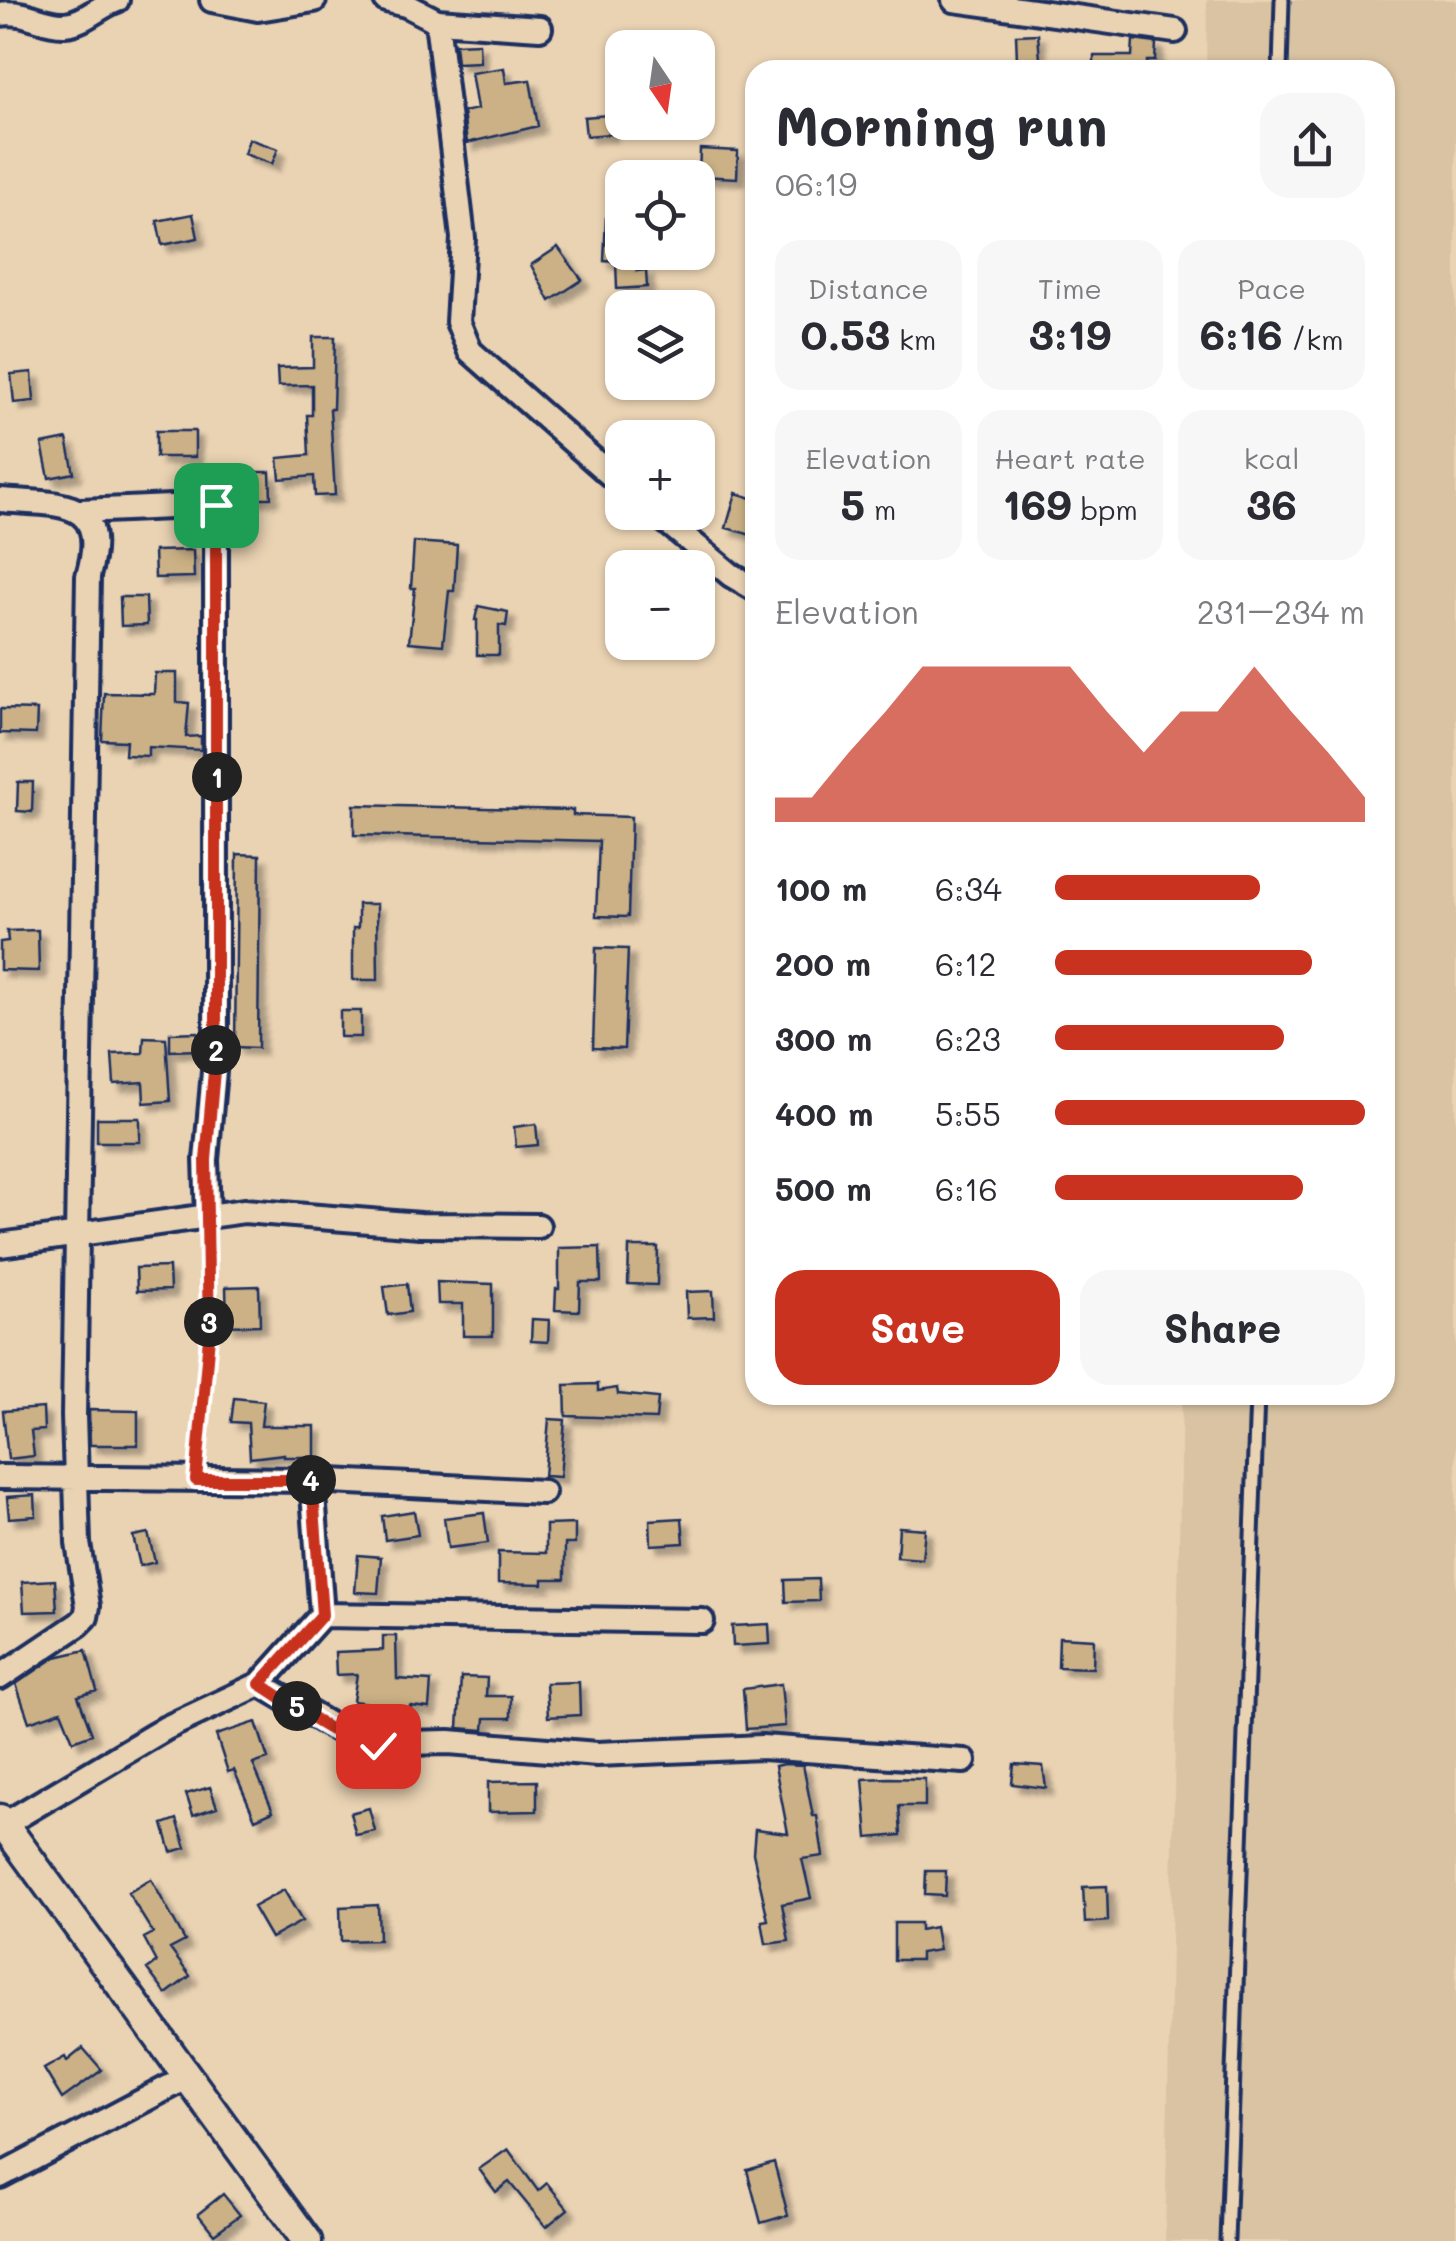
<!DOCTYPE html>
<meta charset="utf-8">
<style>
:root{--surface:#fff;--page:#f7f7f7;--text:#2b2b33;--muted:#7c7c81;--accent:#c8321e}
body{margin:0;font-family:Mali,sans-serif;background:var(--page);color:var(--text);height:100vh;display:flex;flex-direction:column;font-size:38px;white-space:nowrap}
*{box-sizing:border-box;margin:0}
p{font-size:32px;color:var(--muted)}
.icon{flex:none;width:55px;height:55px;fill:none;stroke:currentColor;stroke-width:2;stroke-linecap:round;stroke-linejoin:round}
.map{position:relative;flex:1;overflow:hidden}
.side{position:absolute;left:745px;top:60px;width:650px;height:1345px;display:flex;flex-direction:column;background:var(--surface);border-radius:30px;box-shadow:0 2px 8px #0004}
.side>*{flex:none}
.needle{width:65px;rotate:167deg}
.controls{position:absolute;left:605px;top:30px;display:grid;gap:20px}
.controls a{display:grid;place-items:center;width:110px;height:110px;border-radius:20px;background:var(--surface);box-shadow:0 2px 8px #0004;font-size:50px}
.pin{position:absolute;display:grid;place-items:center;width:85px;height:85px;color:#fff;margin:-42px;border-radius:20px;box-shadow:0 5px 15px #0006}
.km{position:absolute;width:50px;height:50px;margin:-25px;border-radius:50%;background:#222;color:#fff;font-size:28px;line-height:50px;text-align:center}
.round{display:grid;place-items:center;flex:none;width:105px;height:105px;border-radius:30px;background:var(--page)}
.summary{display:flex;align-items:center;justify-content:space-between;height:170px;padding:0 30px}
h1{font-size:55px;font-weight:700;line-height:75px}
.metrics{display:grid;grid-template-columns:repeat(3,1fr);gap:15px;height:170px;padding:10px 30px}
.metrics div{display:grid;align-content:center;border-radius:25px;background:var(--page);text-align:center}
.metrics b{font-size:42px;font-weight:700}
.metrics small{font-size:28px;font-weight:400}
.metrics p{font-size:28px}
.chart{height:280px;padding:20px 30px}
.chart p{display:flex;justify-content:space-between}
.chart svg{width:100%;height:180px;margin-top:10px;fill:var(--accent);opacity:.7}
.action{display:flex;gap:20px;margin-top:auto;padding:20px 30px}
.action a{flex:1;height:115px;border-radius:30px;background:var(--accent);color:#fff;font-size:40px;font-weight:700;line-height:115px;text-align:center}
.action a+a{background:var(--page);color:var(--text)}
ul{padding:0 30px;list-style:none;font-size:32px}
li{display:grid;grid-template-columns:160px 120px 1fr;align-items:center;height:75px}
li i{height:25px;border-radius:12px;background:var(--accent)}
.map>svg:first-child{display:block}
.built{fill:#d9c3a2}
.building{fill:#cbb185;stroke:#1b2f5e;stroke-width:2.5;filter:url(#shadow)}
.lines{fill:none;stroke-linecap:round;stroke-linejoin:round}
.service-casing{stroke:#1b2f5e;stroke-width:19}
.minor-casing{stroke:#1b2f5e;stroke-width:30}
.tertiary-casing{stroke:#1b2f5e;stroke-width:35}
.path{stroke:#1b2f5e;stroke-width:4;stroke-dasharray:2.5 8;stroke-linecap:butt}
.service{stroke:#ead3b3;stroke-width:11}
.minor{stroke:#ead3b3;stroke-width:22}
.tertiary{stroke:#ead3b3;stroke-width:28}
.route-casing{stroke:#fff;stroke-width:20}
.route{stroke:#c8321e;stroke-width:12}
</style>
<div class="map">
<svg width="1456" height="2241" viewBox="0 0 1456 2241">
<defs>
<filter id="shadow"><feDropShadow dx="7" dy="7" stdDeviation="2.5" flood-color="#0004"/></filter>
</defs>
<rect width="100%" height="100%" fill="#ead3b3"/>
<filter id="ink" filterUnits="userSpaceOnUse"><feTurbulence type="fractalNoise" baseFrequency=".01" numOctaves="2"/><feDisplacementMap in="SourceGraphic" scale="20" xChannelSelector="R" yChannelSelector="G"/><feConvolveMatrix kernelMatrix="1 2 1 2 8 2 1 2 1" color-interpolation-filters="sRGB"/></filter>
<g filter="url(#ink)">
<path class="built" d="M1207,0H1456V2241H1165L1182,1395H1385V70H1206Z"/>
<path class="building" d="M1038,34L1040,59L1017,60L1016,35Z
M1133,40L1156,43L1155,61H1147V70H1094V56H1132Z
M479,43L480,62L457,63L455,44Z
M504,68L506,83L530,80L538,126L467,143L463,112L477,109L471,73Z
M608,115L610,134L586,136L584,117Z
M249,139L278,149L272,164L244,154Z
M700,149L738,151L737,178L699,176Z
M193,214L198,238L162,245L157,221Z
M606,218L622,219V252H638L637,271L646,270L647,287L617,289L616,262L604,261Z
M558,247L582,280L550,301L531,265Z
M313,337H335L333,409H330L335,495L315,496L314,476L280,479L278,458L309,455L307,415H312V385L278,386L277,368L313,367Z
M32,372L34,401L14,403L11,374Z
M156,431H195V457H156Z
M67,439L74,473L49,478L42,444Z
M252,472H270L271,498H253Z
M736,493L755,499V536L726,528Z
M414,542L457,545L454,591H449L443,645L409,642L415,588H411Z
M193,550L194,577L155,578L154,551Z
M120,597H146L147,625L121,626Z
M478,606L508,612L506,626L499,625V655H477V620H475Z
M155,673H177V702L189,703L186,737L201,736V750L148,747V756L125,755L126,741L102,740L104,693L154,694Z
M0,709L37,710L36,734L0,733Z
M18,782H33L32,812L17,811Z
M354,805L573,810V815L631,817L628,917L596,916L599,841L354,835Z
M237,854L260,855L258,1048L235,1047Z
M358,904H377L378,980H353V928H358Z
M38,930L39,971L0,970V942L8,941L7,931Z
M596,948L628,949L624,1049L593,1048Z
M340,1011H361V1037H340Z
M198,1032V1050L170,1051V1033Z
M144,1037L166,1038L170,1101L144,1103L143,1082L114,1084L112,1054L143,1053Z
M97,1118H140V1142H97Z
M536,1124L538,1145L516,1147L514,1127Z
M600,1247L601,1282H580L579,1311L555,1310L556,1289H559V1248Z
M629,1247H658L657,1285L628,1284Z
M169,1267L170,1290L137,1291L136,1268Z
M437,1282L493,1284V1336H463V1304H438Z
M407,1284L410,1312L388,1315L384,1287Z
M259,1286L260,1325L227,1326L226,1287Z
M713,1291L714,1317L687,1318L686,1292Z
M532,1319L549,1320L548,1342L531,1341Z
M598,1384V1391L617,1388L618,1394L658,1398L656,1419L566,1416L565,1385Z
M234,1398L264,1401L261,1426H315V1457H284V1454L250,1458L248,1423L231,1422Z
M43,1408L44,1430L31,1431L34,1456L8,1459L3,1411Z
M89,1410L138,1411V1445H90Z
M549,1419L565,1420L560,1477L544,1476Z
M35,1495L36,1516L9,1518L7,1497Z
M414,1511L418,1535L385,1540L382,1516Z
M484,1513L488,1543L448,1548L444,1518Z
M682,1518L684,1543L651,1545L650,1520Z
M575,1524V1544H565V1579H543V1584L498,1583V1552L546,1553V1525Z
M899,1527L925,1529L922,1559L897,1557Z
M148,1533L155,1562L140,1566L133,1536Z
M358,1555L381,1557L378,1593L355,1592Z
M818,1579L819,1601L786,1602L785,1580Z
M55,1580L57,1611L24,1612L22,1582Z
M769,1624L770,1644L733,1646L732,1626Z
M383,1636H396L397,1679L431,1681L429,1708L410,1706V1728L382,1729V1705L353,1701L357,1674L336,1675L335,1652L383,1650Z
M1059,1637L1094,1639L1093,1668L1058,1667Z
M86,1650L97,1691L78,1696L92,1734L73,1741L61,1711L29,1722L16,1684L56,1657Z
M461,1677L487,1678L486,1696H511V1718H485L484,1730L458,1728Z
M579,1682L580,1715L548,1717L546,1683Z
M781,1684L785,1726L746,1729L743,1689Z
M256,1722L268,1759L253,1764L273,1811L255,1819L234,1770L228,1772L216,1735Z
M784,1764L803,1765L813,1816H817L823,1856L802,1859L811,1898L782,1904L789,1941L766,1944L762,1921L768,1920L753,1853L755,1829L788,1833L775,1766Z
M1014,1764L1043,1766L1046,1788L1012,1784Z
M889,1778L925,1779V1806H899L901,1835L868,1838L863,1779Z
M537,1781V1811L488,1812V1782Z
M210,1787L217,1807L193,1815L186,1794Z
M369,1808L375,1831L356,1835L350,1813Z
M177,1819L186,1848L171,1852L163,1824Z
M926,1871H946L945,1896L925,1895Z
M151,1879L185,1941L170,1949L190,1976L166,1994L147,1969L157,1962L144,1938L153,1933L128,1893Z
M1107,1886L1108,1921L1085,1923L1083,1887Z
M284,1890L302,1921L271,1938L253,1907Z
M378,1905L379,1940L341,1941L340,1907Z
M894,1923H920V1930L935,1927L939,1950L920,1953V1960H894Z
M83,2048L102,2070L62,2099L44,2069L65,2057L67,2061Z
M508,2149L538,2191L547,2183L568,2209L546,2227L509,2182L496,2192L479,2169Z
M774,2162L788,2215L761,2223L747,2170Z
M223,2194L240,2215L214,2234L198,2214Z"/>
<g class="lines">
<defs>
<path id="service" d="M1280,70L1282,0
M1227,2241L1257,1395"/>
<path id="minor" d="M212,0L258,9L314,0
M386,0L406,5L437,21L540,28
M954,0L1175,31
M0,14C28,10 41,25 65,24C84,23 99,6 117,0
M437,21L463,238L458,322L470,351L622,485
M0,500C58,505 111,496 88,576L74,1416L78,1543L88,1606L86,1617L79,1624L0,1677
M81,511L216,505V1049L206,1160L208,1216
M655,512L731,575L755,589
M0,1245L244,1211L420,1225L538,1226
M0,1477L312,1480L543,1492
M312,1480L322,1615
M260,1684L362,1744L449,1742L597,1754L762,1747L964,1761
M0,1827L166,1728L260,1684L322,1615L702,1621
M0,2176L188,2077"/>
<path id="tertiary" d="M0,1819L307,2241"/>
</defs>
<use href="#service" class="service-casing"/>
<use href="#minor" class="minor-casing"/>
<use href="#tertiary" class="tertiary-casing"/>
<path class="path" d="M198,1461L209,1337L208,1236"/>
<use href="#service" class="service"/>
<use href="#minor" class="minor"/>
<use href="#tertiary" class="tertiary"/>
</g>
</g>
<g class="lines" filter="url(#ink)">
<defs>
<path id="route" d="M216,505V1049L206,1160L209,1337L196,1480H312L322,1615L260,1684C296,1706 336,1741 378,1746"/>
</defs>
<use href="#route" class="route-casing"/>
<use href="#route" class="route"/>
</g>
</svg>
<div class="controls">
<a><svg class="needle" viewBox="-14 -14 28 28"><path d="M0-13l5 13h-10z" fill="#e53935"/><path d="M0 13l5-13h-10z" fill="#7c7c81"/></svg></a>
<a><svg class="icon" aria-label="locate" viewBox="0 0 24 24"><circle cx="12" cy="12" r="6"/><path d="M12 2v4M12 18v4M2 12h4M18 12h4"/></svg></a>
<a><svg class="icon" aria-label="layers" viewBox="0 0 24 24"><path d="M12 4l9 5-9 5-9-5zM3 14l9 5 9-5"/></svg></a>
<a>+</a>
<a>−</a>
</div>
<div class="pin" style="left:216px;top:505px;background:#1e9e55"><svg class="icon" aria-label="arrive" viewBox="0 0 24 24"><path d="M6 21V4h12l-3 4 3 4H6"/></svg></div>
<div class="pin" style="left:378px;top:1746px;background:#d93025"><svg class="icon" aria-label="check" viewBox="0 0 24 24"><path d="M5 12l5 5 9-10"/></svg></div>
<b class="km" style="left:217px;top:777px">1</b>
<b class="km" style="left:216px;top:1050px">2</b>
<b class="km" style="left:209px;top:1322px">3</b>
<b class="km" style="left:311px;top:1480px">4</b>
<b class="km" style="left:297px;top:1706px">5</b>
<section class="side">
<div class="summary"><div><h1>Morning run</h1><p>06:19</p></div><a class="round"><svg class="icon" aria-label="share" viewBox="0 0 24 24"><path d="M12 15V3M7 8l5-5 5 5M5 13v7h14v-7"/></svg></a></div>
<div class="metrics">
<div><p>Distance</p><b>0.53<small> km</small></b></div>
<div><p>Time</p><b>3:19</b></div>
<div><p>Pace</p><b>6:16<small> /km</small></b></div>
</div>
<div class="metrics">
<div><p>Elevation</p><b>5<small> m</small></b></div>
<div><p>Heart rate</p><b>169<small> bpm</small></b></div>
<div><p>kcal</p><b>36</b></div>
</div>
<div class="chart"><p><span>Elevation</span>231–234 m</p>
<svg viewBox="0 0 160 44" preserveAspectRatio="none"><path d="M0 44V38L10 38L20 27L30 17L40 6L50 6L60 6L70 6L80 6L90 17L100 27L110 17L120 17L130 6L140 17L150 27L160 38V44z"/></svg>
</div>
<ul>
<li><b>100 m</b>6:34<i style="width:66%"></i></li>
<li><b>200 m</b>6:12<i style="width:83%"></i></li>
<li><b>300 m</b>6:23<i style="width:74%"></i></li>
<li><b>400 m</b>5:55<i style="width:100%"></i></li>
<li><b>500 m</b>6:16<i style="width:80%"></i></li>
</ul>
<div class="action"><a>Save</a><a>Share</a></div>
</section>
</div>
